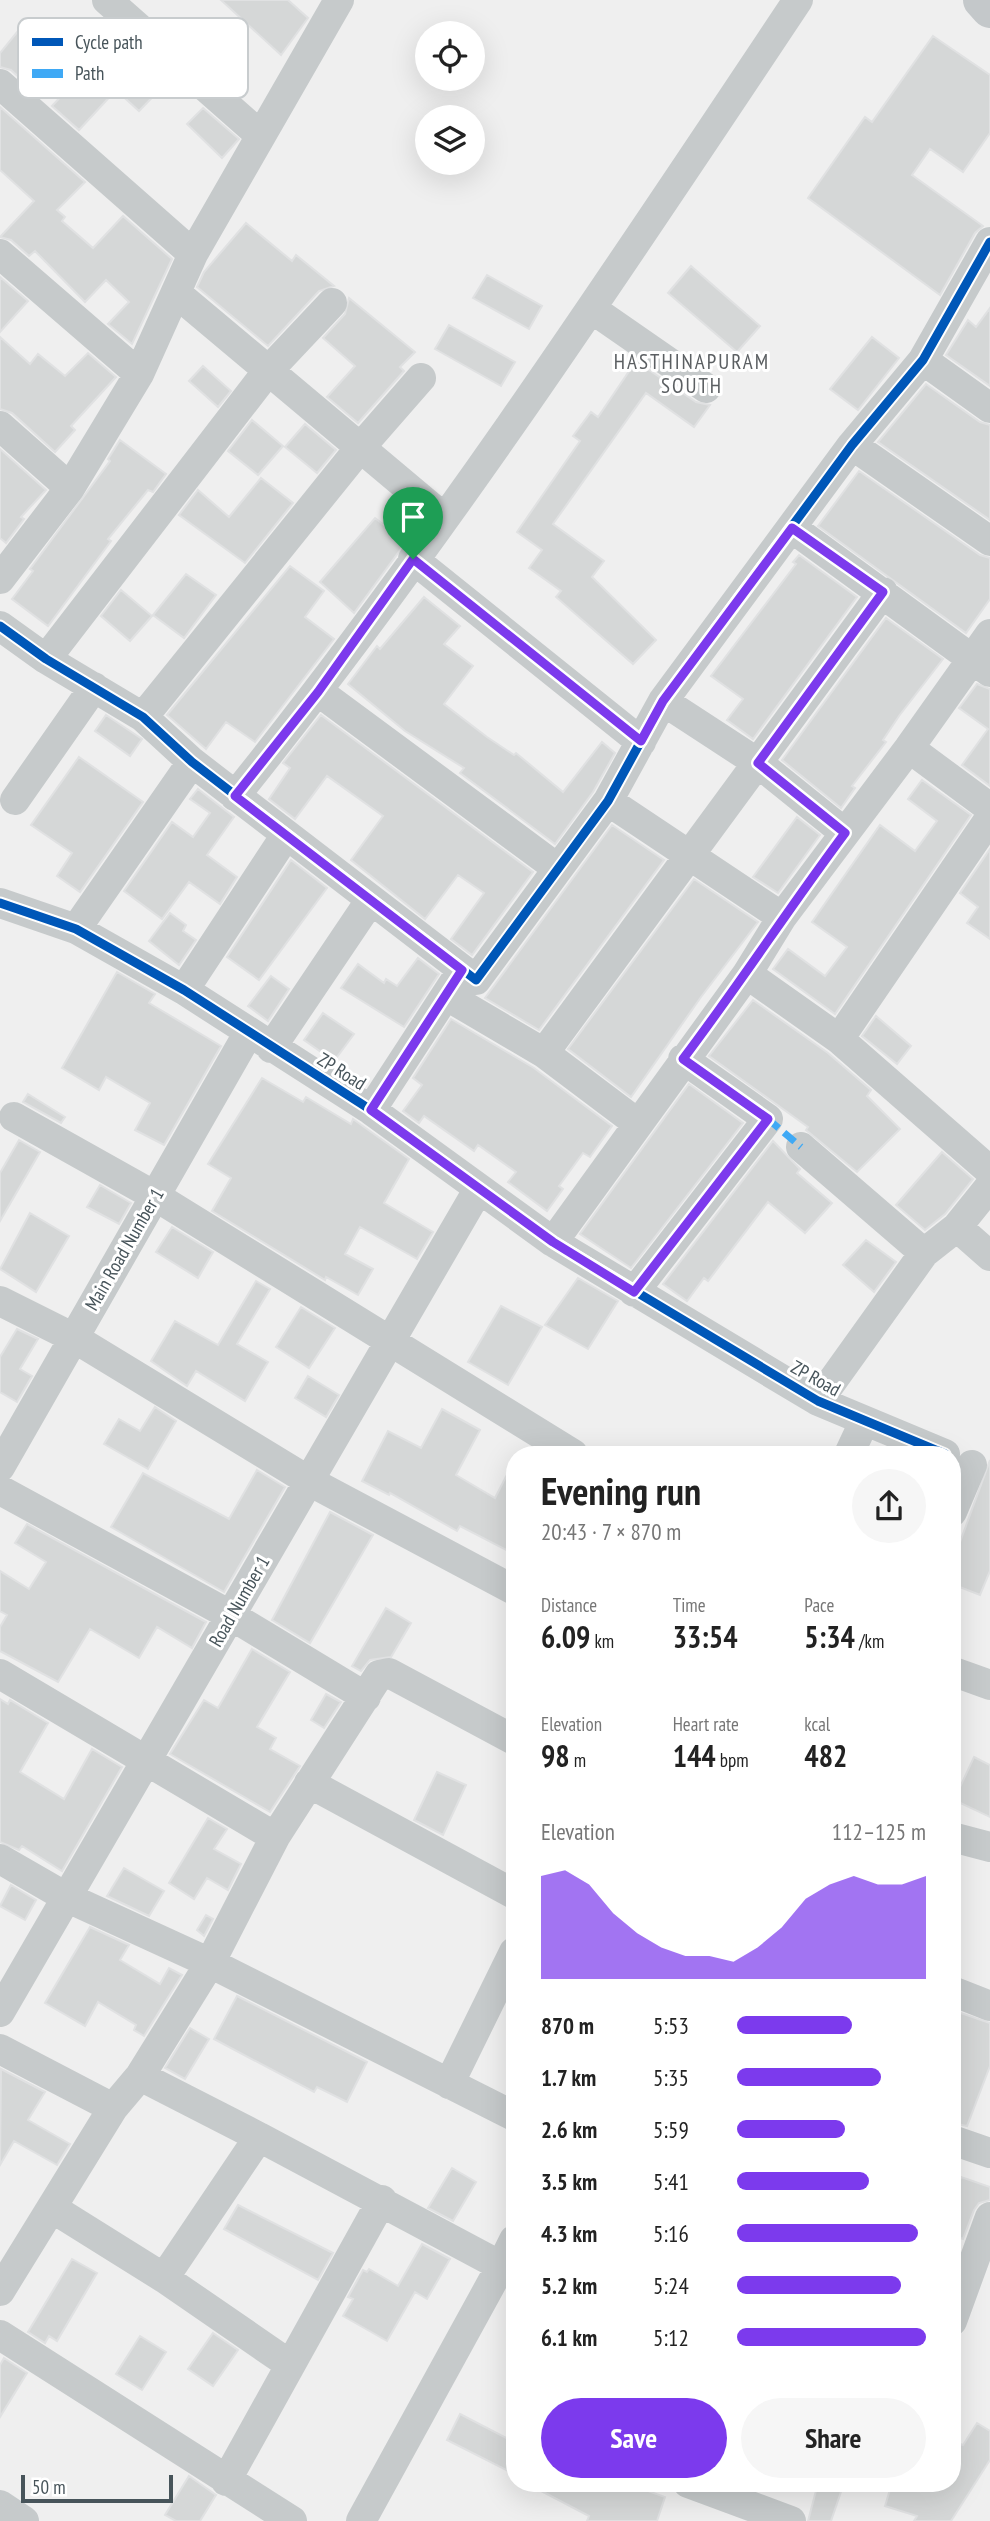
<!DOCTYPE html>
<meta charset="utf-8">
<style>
:root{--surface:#fff;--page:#f6f6f6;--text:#222;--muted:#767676;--accent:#7c3aed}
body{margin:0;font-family:"PT Sans Narrow",sans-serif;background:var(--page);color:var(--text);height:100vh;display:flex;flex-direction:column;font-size:26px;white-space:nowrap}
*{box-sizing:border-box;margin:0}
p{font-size:23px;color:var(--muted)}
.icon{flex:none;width:38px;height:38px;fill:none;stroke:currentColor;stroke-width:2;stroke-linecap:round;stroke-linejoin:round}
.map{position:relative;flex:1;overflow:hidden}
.drawer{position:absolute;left:506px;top:1446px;width:455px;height:1046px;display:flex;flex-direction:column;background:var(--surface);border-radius:28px;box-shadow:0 7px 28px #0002}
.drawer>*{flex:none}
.tools{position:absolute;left:415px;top:21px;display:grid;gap:14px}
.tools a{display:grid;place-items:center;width:70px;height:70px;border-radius:50%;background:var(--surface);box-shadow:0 7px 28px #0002;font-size:35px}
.scale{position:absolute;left:21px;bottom:18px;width:152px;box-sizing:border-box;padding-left:7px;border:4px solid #47545a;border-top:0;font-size:19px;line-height:24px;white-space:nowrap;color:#47545a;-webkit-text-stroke:5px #fff;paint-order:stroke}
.pin{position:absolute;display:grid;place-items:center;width:60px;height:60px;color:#fff;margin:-72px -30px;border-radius:50% 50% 50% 0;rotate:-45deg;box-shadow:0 0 7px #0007}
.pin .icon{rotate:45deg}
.round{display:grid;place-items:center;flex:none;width:74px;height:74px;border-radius:37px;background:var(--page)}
.overview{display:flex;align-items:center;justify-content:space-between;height:119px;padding:0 35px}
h1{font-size:38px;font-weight:700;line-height:52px}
.metrics{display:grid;grid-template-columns:repeat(3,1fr);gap:10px;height:119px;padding:7px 35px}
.metrics div{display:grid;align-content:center}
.metrics b{font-size:30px;font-weight:700}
.metrics small{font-size:19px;font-weight:400}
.metrics p{font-size:19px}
.chart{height:196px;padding:14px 35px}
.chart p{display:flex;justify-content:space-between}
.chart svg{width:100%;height:126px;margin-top:7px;fill:var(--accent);opacity:.7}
.cta{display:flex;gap:14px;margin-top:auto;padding:14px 35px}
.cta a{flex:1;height:80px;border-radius:42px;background:var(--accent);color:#fff;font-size:28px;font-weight:700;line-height:80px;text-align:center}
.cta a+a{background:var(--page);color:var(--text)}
ul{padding:0 35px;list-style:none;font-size:23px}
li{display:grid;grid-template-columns:112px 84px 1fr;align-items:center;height:52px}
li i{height:18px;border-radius:9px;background:var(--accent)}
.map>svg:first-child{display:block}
.building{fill:#d5d7d7;stroke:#e0e1e2;stroke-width:2}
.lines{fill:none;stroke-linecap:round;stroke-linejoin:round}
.minor{stroke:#c6cacb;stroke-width:30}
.major{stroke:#c4c8ca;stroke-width:38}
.quiet{stroke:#3fa9f5;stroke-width:7;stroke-dasharray:14 7;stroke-linecap:butt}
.cycleway-casing{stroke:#fff;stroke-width:13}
.cycleway{stroke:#0057b8;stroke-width:9}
.route-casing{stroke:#fff;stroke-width:14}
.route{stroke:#7c3aed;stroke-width:9}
.labels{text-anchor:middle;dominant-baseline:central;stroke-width:6;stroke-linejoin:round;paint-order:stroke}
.street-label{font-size:19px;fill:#47545a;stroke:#fff}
.neighbourhood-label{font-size:21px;letter-spacing:2px;fill:#5b5f62;stroke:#fff}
.key{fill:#fff;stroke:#c8ccce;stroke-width:2}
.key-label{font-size:19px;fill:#47545a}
</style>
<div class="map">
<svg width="990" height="2521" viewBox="0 0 990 2521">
<rect width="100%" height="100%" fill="#efefef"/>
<path class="building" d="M221,0H288L308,18L281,55Z
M18,31L46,54L23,81L11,70L0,67V53Z
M119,34L170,79L139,111L116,90L79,130L52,106Z
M933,36L990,75V133L963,172L930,149L912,175L983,226L975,233L940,295L808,198L865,117L872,122Z
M0,107L85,182L57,210L65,217L62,221L93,248L123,216L172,259L132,344L108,324L129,302L106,280L85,302L35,251L29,256L11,240L0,237L34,201L0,170Z
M203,108L239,139L222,158L187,124Z
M246,223L292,261L296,255L334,286L319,291L268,346L197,287L204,272Z
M691,266L760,326L737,352L668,293Z
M487,275L542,306L529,329L473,298Z
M0,277L28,301L0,332Z
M349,298L415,352L400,367L404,371L358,423L327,397L355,366L323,338L345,314Z
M990,308V386L946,355L968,320L976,327Z
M449,325L515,362L501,386L435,349Z
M0,337L30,364L38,354L65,376L88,353L116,377L71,426L75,430L55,452L12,413L0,409Z
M872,337L899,358L858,410L830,389Z
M636,361L696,402L710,405L694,427L646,393L553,524L604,561L592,577L656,640L633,664L556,597L561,591L529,568L542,550L517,532L580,441L573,436L591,412L598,417Z
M203,366L231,391L218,407L189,381Z
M926,384L980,422L990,425V520L878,442Z
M252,420L283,446L258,475L228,451Z
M305,424L336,450L317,473L285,447Z
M120,440L166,474L153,492L148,490L108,539L111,541L48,626L12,599L33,571L30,569L110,461L108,459Z
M0,449L46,490L21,517L24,519L6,543L0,538Z
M859,471L980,555L990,558V599L966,633L818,526Z
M261,478L293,503L245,563L179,515L198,490L229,517Z
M375,518L406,542L354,613L320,582Z
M799,555L857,597L753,739L727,720L743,699L711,676L796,564L793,562Z
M290,566L324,591L305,617L334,639L255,742L226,722L206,749L167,715Z
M186,574L216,595L184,638L153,615Z
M121,590L152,616L130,641L101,616Z
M424,597L460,626L444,644L473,666L444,704L487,737L514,755L516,753L563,792L602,742L615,753L593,792L555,844L460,773L464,768L405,731L348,684L377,646L380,649Z
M886,618L943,659L899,716L883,740L886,742L852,786L855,788L841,808L782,760Z
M977,684L990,689V786L962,765L988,729L959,708Z
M106,715L142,739L130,756L95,731Z
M321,715L533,872L472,955L451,939L484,893L458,875L425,919L351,860L383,816L327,776L295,819L269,799L290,768L283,763Z
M79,757L143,802L80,892L57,876L72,853L31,825Z
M922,780L971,815L835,1014L773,969L788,949L825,976L847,947L812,922L880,825L915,851L937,821L908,799Z
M198,789L234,817L207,855L237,877L220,904L189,882L162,919L124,891L172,822L193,837L210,813L190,799Z
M797,817L820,835L778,893L753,877Z
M612,825L664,860L539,1030L485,998Z
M990,849V939L967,923L978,907L960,893Z
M291,860L327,888L259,980L227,957Z
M694,879L758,922L701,997L631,1097L568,1049Z
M170,913L186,925L183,931L196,940L179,965L149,941Z
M418,958L439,974L404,1027L341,988L358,964L384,983L386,979L397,986Z
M117,972L155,994L149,1003L221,1046L164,1145L135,1130L150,1103L106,1077L99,1090L62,1068Z
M271,976L289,989L268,1021L248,1006Z
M753,1000L828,1053L871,1090L867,1096L900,1129L857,1172L806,1130L808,1127L709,1056Z
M323,1013L354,1034L334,1061L304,1040Z
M876,1016L911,1046L897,1064L862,1036Z
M451,1019L534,1068L612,1126L590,1157L583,1153L559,1186L563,1189L547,1211L508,1182L516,1172L478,1145L474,1151L424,1116L419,1123L403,1111L422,1085L413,1078Z
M262,1078L303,1102L306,1097L351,1124L353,1119L409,1159L384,1203L433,1232L417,1259L360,1227L345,1254L373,1269L358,1295L326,1277L325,1280L212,1211L231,1178L208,1164Z
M689,1084L743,1123L631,1268L580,1234Z
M28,1094L65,1117L61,1123L23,1102Z
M19,1140L40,1152L0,1221V1173Z
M773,1141L800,1169L797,1173L832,1203L805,1233L768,1202L708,1281L704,1278L687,1301L663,1284Z
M942,1152L973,1179L945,1214L925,1230L896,1205Z
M100,1185L131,1203L119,1224L87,1207Z
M30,1213L69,1236L36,1292L0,1269Z
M172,1227L213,1252L198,1278L156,1252Z
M866,1240L896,1262L874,1292L843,1265Z
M578,1278L618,1301L588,1349L545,1325Z
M256,1281L270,1289L237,1344L268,1362L245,1401L196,1371L187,1386L151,1361L175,1321L218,1345Z
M501,1306L542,1327L508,1385L468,1362Z
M301,1307L335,1328L309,1368L276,1347Z
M17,1329L38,1339L20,1369L32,1376L17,1402L0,1392V1357Z
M308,1376L339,1395L326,1417L295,1398Z
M155,1407L176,1421L148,1469L104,1444L119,1419L140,1431Z
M442,1409L480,1430L456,1475L495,1498L514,1461V1554L460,1526L457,1531L390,1493L389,1495L362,1481L388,1431L421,1448Z
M990,1460V1571L980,1595L952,1584V1564Z
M257,1470L285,1487L224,1592L111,1527L143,1473L229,1519Z
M330,1512L373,1535L310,1643L272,1620Z
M27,1524L206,1622L192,1648L157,1627L139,1658L90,1629L58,1682L0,1651V1627L7,1615L0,1611V1571L29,1589L46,1562L15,1543Z
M386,1608L411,1623L391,1657L370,1660L361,1671L352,1666Z
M252,1649L290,1672L257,1727L276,1738L270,1749L300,1766L270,1812L170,1754L204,1700L218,1708Z
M326,1694L341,1702L324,1728L311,1720Z
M0,1699L8,1704L10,1700L48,1723L20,1772L64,1799L92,1749L122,1767L62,1871L22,1846L19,1850L0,1842Z
M974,1757L990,1765V1817L954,1800Z
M437,1772L466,1785L443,1835L414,1820Z
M208,1818L227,1829L214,1849L241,1864L228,1890L207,1878L194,1899L169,1883Z
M124,1868L164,1891L149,1916L107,1896Z
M11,1885L36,1900L25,1920L0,1906Z
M206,1915L213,1919L204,1936L197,1930Z
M90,1927L129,1945L120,1960L160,1984L169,1968L182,1975L144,2036L134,2030L136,2025L98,2002L85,2026L45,2003Z
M237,1996L367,2062L347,2102L317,2087L314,2092L214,2039Z
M952,2010L990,2023V2066L967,2126L952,2123Z
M190,2028L209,2039L185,2079L165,2068Z
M1,2069L45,2092L28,2120L70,2144L57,2165L14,2141L0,2165Z
M452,2168L476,2182L453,2221L428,2208Z
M961,2177L990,2187V2200L979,2203L974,2210L963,2239L952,2235V2203Z
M238,2205L333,2253L318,2280L224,2229Z
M422,2244L450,2259L427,2299L415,2292L387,2341L343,2316L353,2299L348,2297L363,2270L367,2272L369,2269L398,2286Z
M72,2259L97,2273L57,2341L49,2336L45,2343L28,2332Z
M213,2333L238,2350L213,2386L188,2369Z
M140,2336L166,2352L142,2390L116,2374Z
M4,2358L27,2373L0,2417V2365Z
M460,2414L514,2442V2474L447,2440Z
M977,2423L990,2431V2460L951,2521H914L917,2516L885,2506L892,2483L920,2491L923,2483H952V2441L963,2445Z
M189,2476L216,2495L200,2521H176L165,2515Z
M526,2483H651L648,2491L665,2497L657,2521H587L589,2516Z
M818,2483H844L831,2521H808Z"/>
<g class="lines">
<path class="minor" d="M107,0L260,135
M0,84L193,254
M0,254L139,374
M176,293L443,517
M592,309L706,388
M923,360L990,408
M0,426L70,488
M852,445L990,541
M792,528L990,672
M413,559L641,742
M0,579L70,488L139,374L193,254L339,0
M0,626L46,659L143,717L192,762L476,980L608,801L663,701L852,445L923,360L990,242
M46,659L267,372L332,303
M319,692L557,868
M663,701L758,763L845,833
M143,717L359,449L421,378
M909,748L990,808
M235,796C438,543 618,270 798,0
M15,800L94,687
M608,801L782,917
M0,903L76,929L184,990L371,1110L553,1242L818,1401L945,1454
M76,929L192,762
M747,974L839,1039L990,1171
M184,990L286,835
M447,996L544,1053L637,1123
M839,1039L990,818
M271,1048L370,901
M544,1053L883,592
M371,1110L457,978
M14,1117L155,1196L573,1454
M801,1147L924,1253
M957,1227L990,1256
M553,1242L747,974L782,917L909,748L990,634
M634,1292L768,1119L683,1059
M0,1301L74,1338L309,1481L514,1590
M818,1401L924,1253L957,1227L990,1186
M849,1454L864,1422
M0,1467L249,1032
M0,1490L230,1615L366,1697
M952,1512L972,1465
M954,1672L990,1685
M0,1674L275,1837
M309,1783L514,1894
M952,1837L990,1847
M0,1859L66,1897L210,1963L514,2116
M952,1991L990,2006
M0,2012L478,1190
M0,2049L113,2108
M140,2076L259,2137L164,2278
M449,2084L514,1952
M259,2137L501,2266L514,2240
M952,2140L990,2153
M52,2208L164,2278L289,2364
M0,2291L113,2108L140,2076L210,1963L275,1837L379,1675L389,1673L514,1740
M952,2321L990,2217
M0,2335L292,2521
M226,2481L382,2200
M688,2483L791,2521
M0,2505L24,2521
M361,2521L501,2266"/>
<path class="major" d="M982,0L990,9"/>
<path class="quiet" d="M768,1119L801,1147"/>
<defs>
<path id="cycleway" d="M0,626L46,659L143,717L192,762L476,980L608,801L663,701L852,445L923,360L990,242
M0,903L76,929L184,990L371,1110L553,1242L818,1401L945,1454"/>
</defs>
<use href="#cycleway" class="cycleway-casing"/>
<use href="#cycleway" class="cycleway"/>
</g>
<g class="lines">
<defs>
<path id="route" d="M792,528L883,592L758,763L845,833C789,908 739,985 683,1059L768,1119L634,1292L553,1242L371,1110L462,970L235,796L318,692L413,559L641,741L663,701Z"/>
</defs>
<use href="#route" class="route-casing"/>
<use href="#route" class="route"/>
</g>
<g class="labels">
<g class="street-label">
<text transform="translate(342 1071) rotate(32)">ZP Road</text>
<text transform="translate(124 1249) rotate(-60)">Main Road Number 1</text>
<text transform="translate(816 1378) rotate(29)">ZP Road</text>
<text transform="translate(239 1601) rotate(-60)">Road Number 1</text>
</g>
<g class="neighbourhood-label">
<text x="692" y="361">HASTHINAPURAM<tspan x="692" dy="24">SOUTH</tspan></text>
</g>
</g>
<rect x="18" y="18" width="230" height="80" rx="10" class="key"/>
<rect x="32" y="38" width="31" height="8" fill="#0057b8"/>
<rect x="32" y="69" width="31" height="9" fill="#3fa9f5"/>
<g class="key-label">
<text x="75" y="49">Cycle path</text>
<text x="75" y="80">Path</text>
</g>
</svg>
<div class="tools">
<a><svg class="icon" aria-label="locate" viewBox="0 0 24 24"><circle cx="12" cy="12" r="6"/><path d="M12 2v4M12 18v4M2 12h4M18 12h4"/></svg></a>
<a><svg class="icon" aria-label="layers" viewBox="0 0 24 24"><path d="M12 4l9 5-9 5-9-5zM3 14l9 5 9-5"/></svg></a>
</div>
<div class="scale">50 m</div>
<div class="pin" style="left:413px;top:559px;background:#1e9e55"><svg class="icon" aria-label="arrive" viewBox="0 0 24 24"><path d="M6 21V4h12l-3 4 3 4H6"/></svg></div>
<section class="drawer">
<div class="overview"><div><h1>Evening run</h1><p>20:43 · 7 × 870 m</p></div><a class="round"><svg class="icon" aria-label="share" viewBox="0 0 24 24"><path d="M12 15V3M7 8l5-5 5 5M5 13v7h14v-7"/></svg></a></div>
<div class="metrics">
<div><p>Distance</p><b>6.09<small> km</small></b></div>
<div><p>Time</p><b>33:54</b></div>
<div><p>Pace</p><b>5:34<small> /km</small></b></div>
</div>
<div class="metrics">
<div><p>Elevation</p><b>98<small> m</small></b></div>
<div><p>Heart rate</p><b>144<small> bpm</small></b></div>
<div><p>kcal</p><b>482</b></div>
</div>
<div class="chart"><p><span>Elevation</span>112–125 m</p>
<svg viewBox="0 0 160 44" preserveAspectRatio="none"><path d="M0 44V8L10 6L20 11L30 21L40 28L50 33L60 36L70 36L80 38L90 33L100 26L110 16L120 11L130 8L140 11L150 11L160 8V44z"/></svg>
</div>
<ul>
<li><b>870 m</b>5:53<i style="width:61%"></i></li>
<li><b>1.7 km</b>5:35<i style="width:76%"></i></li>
<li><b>2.6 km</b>5:59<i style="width:57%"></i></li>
<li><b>3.5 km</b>5:41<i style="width:70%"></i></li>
<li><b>4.3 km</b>5:16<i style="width:96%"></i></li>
<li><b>5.2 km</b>5:24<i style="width:87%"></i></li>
<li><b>6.1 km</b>5:12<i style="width:100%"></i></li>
</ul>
<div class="cta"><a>Save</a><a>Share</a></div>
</section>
</div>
